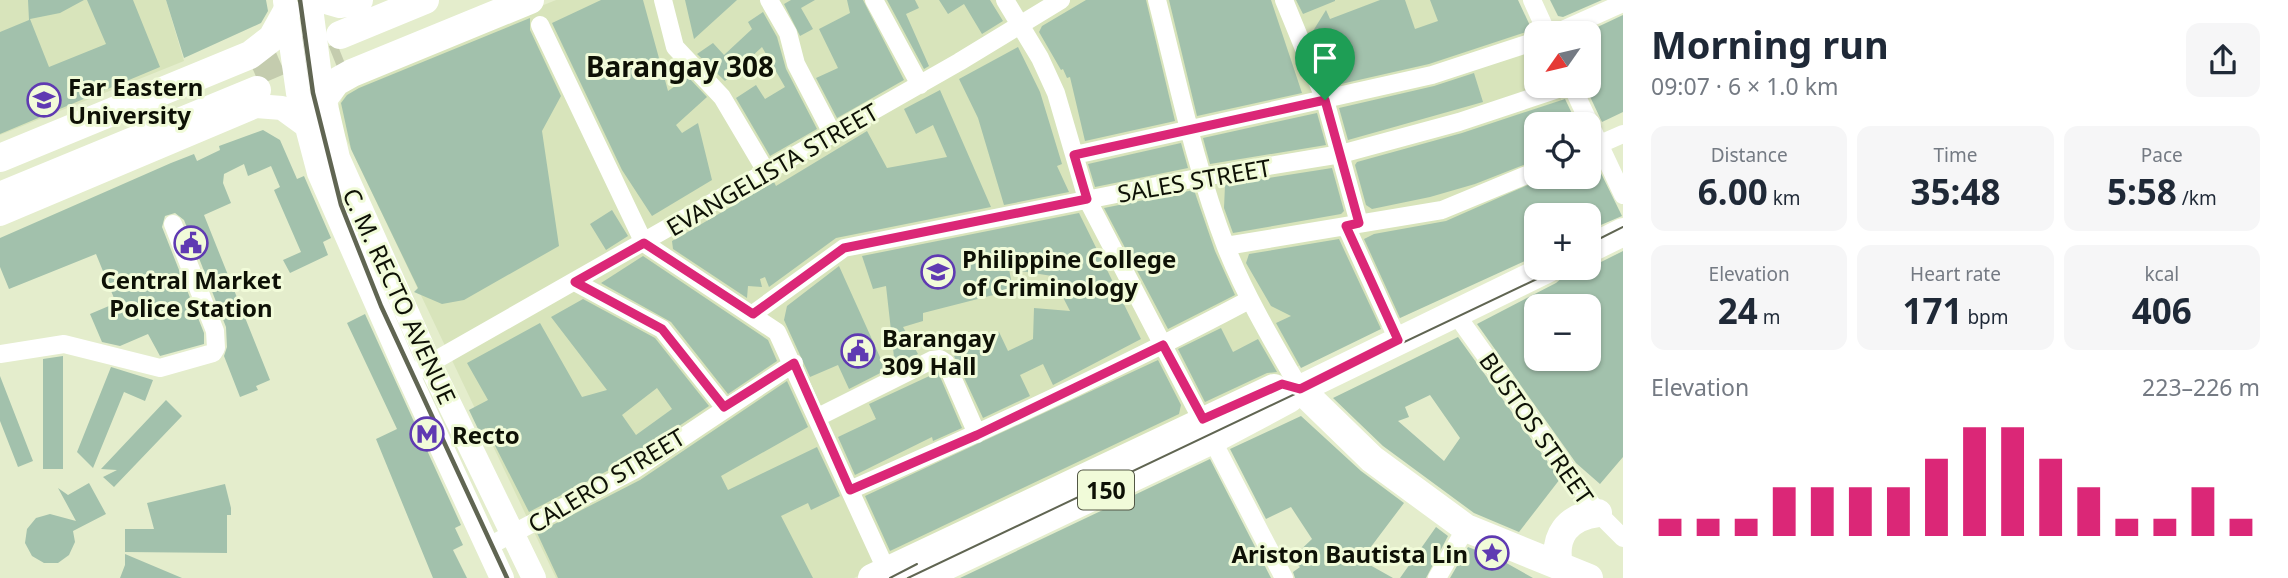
<!DOCTYPE html>
<meta charset="utf-8">
<style>
:root{--surface:#fff;--page:#f6f6f7;--text:#1f2937;--muted:#747a83;--accent:#db2777}
body{margin:0;font-family:"Noto Sans",sans-serif;background:var(--page);color:var(--text);height:100vh;display:flex;flex-direction:column;font-size:26px;white-space:nowrap}
*{box-sizing:border-box;margin:0}
p{font-size:23px;color:var(--muted)}
.icon{flex:none;width:38px;height:38px;fill:none;stroke:currentColor;stroke-width:2;stroke-linecap:round;stroke-linejoin:round}
.map{position:relative;flex:1;overflow:hidden}
.sheet{display:flex;flex-direction:column;background:var(--surface);width:665px}
.sheet>*{flex:none}
.needle{width:46px;rotate:236deg}
.tools{position:absolute;left:1524px;top:21px;display:grid;gap:14px}
.tools a{display:grid;place-items:center;width:77px;height:77px;border-radius:14px;background:var(--surface);box-shadow:0 2px 5px #0004;font-size:35px}
.pin{position:absolute;display:grid;place-items:center;width:60px;height:60px;color:#fff;margin:-72px -30px;border-radius:50% 50% 50% 0;rotate:-45deg;box-shadow:0 0 7px #0007}
.pin .icon{rotate:45deg}
.round{display:grid;place-items:center;flex:none;width:74px;height:74px;border-radius:14px;background:var(--page)}
.headline{display:flex;align-items:center;justify-content:space-between;height:119px;padding:0 28px}
h1{font-size:38px;font-weight:700;line-height:52px}
.metrics{display:grid;grid-template-columns:repeat(3,1fr);gap:10px;height:119px;padding:7px 28px}
.metrics div{display:grid;align-content:center;border-radius:14px;background:var(--page);text-align:center}
.metrics b{font-size:35px;font-weight:700}
.metrics small{font-size:19px;font-weight:400}
.metrics p{font-size:19px}
.chart{height:196px;padding:14px 28px}
.chart p{display:flex;justify-content:space-between}
.chart svg{width:100%;height:126px;margin-top:7px;stroke:var(--accent);stroke-width:6}
main{display:flex;flex:1;min-height:0}
.map>svg:first-child{display:block}
.built{fill:#d8e4bb}
.building{fill:#a2c1ac;fill-rule:evenodd}
.lines{fill:none;stroke-linecap:round;stroke-linejoin:round}
.primary-tunnel{stroke:#c4ccae;stroke-width:28;stroke-dasharray:28 14;stroke-linecap:butt}
.street{stroke:#fff;stroke-width:18}
.secondary{stroke:#fff;stroke-width:24}
.primary{stroke:#fff;stroke-width:28}
.tram{stroke:#606552;stroke-width:2}
.rail{stroke:#606552;stroke-width:4.5}
.route-casing{stroke:#fff;stroke-width:14}
.route{stroke:#db2777;stroke-width:9}
.labels{text-anchor:middle;dominant-baseline:central;stroke-width:6;stroke-linejoin:round;paint-order:stroke}
.shield{fill:#f1fbd9;stroke:#525745;stroke-width:2}
.shield-label{font-size:23px;font-weight:bold;fill:#0e1106}
.poi-label{font-size:24px;font-weight:bold;fill:#0e1106;stroke:#f1fbd9;text-anchor:start}
.street-label{font-size:24px;fill:#0e1106;stroke:#f1fbd9}
.quarter-label{font-size:28px;font-weight:bold;fill:#0e1106;stroke:#f1fbd9}
</style>
<main>
<div class="map">
<svg width="1623" height="578" viewBox="0 0 1623 578">
<rect width="100%" height="100%" fill="#e4edcc"/>
<path class="built" d="M0,0H166L184,61L0,135Z
M556,0H1517L1536,44V86H1555L1572,124H1536V177H1589V215H1536V253L854,578H556L342,130L337,110L345,91L360,80Z"/>
<path class="building" d="M28,0H84L60,13L30,19L49,67L106,44L87,0H133L160,67L0,134V32L29,20Z
M166,0H266L268,11L261,23L184,58Z
M601,0H643L668,91L688,77L707,97L676,125L682,133L698,123L712,180L652,216L622,170L552,23Z
M685,0H737L694,39Z
M791,0H815L801,8L813,29L800,36L784,4Z
M847,0H863L904,80L837,118L816,78L838,68L819,29L850,13Z
M887,0H915L919,8L906,14L929,66L924,69Z
M939,0H990L1003,21L982,34L964,4L948,14Z
M1086,0H1146L1175,121L1085,141L1070,77L1067,78L1063,69L1061,70L1039,32L1042,26Z
M1169,0H1271L1302,93L1197,116Z
M1296,0H1335V1L1303,14Z
M1380,0H1405L1415,29L1438,21L1430,0H1518L1532,30L1429,64L1332,86L1313,31L1326,10L1330,19Z
M1550,0H1602L1563,17L1558,16Z
M763,12L777,37L786,69L817,129L770,156L736,98L756,85L765,99L785,87L762,47L725,81L697,54L713,43L724,55L752,29L748,22Z
M1623,15V112L1602,122L1585,86H1589V31Z
M530,18V30L561,96L542,131L559,246L464,300L442,304L414,292L418,288L351,149L341,103L347,95L359,88Z
M1018,47L1040,92L1062,164L1057,166L1069,192L1004,205L978,118L959,79Z
M1474,73L1483,102L1348,140L1339,108L1434,86Z
M940,90L991,207L836,238L769,287L765,277L760,279L762,287L748,286L747,298L673,249L672,241L774,182L776,186L867,131L887,168L947,157L933,125L916,134L904,109Z
M1565,99L1577,124H1536V160L1475,184L1430,197L1372,209L1366,205L1355,165L1357,162L1462,133Z
M1317,113L1326,145L1210,164L1203,138Z
M263,130L280,140L297,179L304,176L331,238L323,242L328,255L290,273L283,260L301,252L274,190L280,187L271,166L248,176L244,164L224,174L223,183L231,203L204,215L270,380L256,386L258,390L240,397L224,356L227,347L226,327L184,220L175,213L165,216L162,227L204,333V344L160,356L148,334L120,346L102,342L90,314L116,303L96,254L9,289L0,267V238L171,163L194,154L197,161L220,150L219,146Z
M1181,143L1188,168L1095,187L1088,164Z
M1589,159H1594L1622,216L1589,230V215H1536V256L1400,318L1364,239L1374,234L1446,221L1546,177H1589Z
M1332,168L1344,211L1341,214L1233,233L1224,208L1225,185Z
M1194,190L1215,251L1235,295L1168,329L1104,208Z
M612,210L628,236L606,250L590,224Z
M1079,213L1141,339L1053,385L1043,364L1020,375L1030,396L983,418L954,356L999,332L1008,351L1033,339L1034,308L1070,311L1052,276L1009,269L1013,290L923,313V321L903,327L918,354L895,366L886,286L873,289L862,256Z
M1339,239L1381,329L1301,368L1276,323L1291,316L1271,306L1246,263L1249,254Z
M1623,251V457L1600,484L1576,463L1477,324L1556,283L1563,277L1565,268H1589ZM1536,306H1589V359H1536Z
M643,256L768,340L777,361L728,394L671,322L601,283Z
M839,266L884,366L890,364L892,367L849,389L838,365L810,377L784,320L787,306Z
M583,299L655,338L709,406L628,460L529,512L486,428L479,431L469,410L488,400L467,363L540,323L582,397L607,390L551,317ZM657,388L672,409L636,435L622,415Z
M365,314L461,525L455,528L463,545L453,550L467,578H433L376,439L397,429L347,323Z
M1221,328L1233,352L1258,339L1277,372L1267,373L1205,402L1178,349Z
M1458,337L1560,479L1519,532L1474,513L1383,446L1333,398ZM1430,395L1460,438L1444,461L1398,421L1409,417L1405,407Z
M63,356V469H43V359Z
M1158,360L1181,405L1179,414L890,551L865,496Z
M111,367L153,380L145,401L124,392L93,468L77,452Z
M938,372L962,428L933,441L932,437L855,475L838,437L876,419L869,404Z
M0,376L33,461L18,467L0,421Z
M787,381L808,427L721,476L728,490L817,447L840,496L811,510L808,503L781,516L813,578H558L537,533L640,480Z
M166,400L182,416L114,487L103,477L117,470L101,469Z
M1301,416L1361,471L1404,503L1361,560L1393,578H1295L1293,572L1300,567L1291,559L1312,539L1291,507L1266,519L1230,449Z
M1210,459L1271,578H960Z
M89,483L106,514L73,531L75,542L69,555L58,563H44L32,556L25,543L27,529L36,518L50,514L76,521L58,488L68,495Z
M225,484L231,508V515H227V553L125,552V529H154L147,503Z
M1436,527L1448,536L1426,578H1400Z
M1468,547L1501,560L1533,578H1450Z
M125,554L182,578H120L125,565Z"/>
<g class="lines">
<path class="primary-tunnel" d="M254,72L314,46
M295,75L342,56"/>
<path class="street" d="M663,0L675,47L722,97L767,173
M769,0L788,33L796,64L833,135
M874,0L920,85
M1005,0L1040,58L1056,93L1087,199L1284,578
M1157,0C1178,82 1195,167 1226,247C1246,297 1273,342 1300,389
M1284,0L1325,100L1359,223
M1532,0L1547,33
M540,25L644,243
M1556,33L1623,3
M1572,86L1623,195
M1591,148L1623,134
M1075,155L1432,75L1536,41
M1346,226L1398,340
M644,243L777,332L890,578
M1226,246L1442,210L1536,171
M575,282L662,329L724,407
M1455,313L1598,513L1623,538
M753,314L844,248L1202,177L1341,154L1459,122L1567,86
M0,354L64,344L160,368L213,353L216,348L215,331L173,224
M420,369L959,62L1061,0
M818,417L932,360L940,359L946,363L977,434
M850,490C985,431 1119,369 1249,300
M487,547L634,470L794,363
M1437,578L1466,528"/>
<path class="secondary" d="M310,0L321,84L338,158L430,364L534,578
M285,1L298,93L319,173L408,375L502,578
M0,214L256,106L282,108L304,124"/>
<path class="primary" d="M326,0L340,4L359,0
M340,35L425,0
M324,98L336,82L352,73L530,0
M0,158L250,55L272,38L287,11
M0,196L257,90
M1589,249L1623,232
M1300,389L1372,459L1466,528L1589,578
M1559,566C1553,536 1567,517 1598,513
M872,578L1274,388
M921,578L1214,439L1289,399L1300,389L1549,268"/>
<path class="tram" d="M1589,244L1623,227
M890,578L917,564
M908,578L1560,268"/>
<path class="rail" d="M300,0L313,93L341,205L381,306L507,578"/>
</g>
<g class="lines">
<defs>
<path id="route" d="M1325,100L1359,223L1346,226L1398,340L1300,389L1282,384L1203,419L1163,345L977,435L850,490L794,363L724,407L662,329L575,282L644,243L753,314L844,248L1087,199L1074,155Z"/>
</defs>
<use href="#route" class="route-casing"/>
<use href="#route" class="route"/>
</g>
<defs>
<symbol id="university-ring" viewBox="-11 -11 22 22"><circle r="9.5" fill="#f1fbd9" stroke="#5f3ab2" stroke-width="1.5"/><path d="M0-5L7-2L0 1L-7-2ZM-4 1L0 2.5L4 1V4Q0 6-4 4Z" fill="#5f3ab2"/></symbol>
<symbol id="civic-ring" viewBox="-11 -11 22 22"><circle r="9.5" fill="#f1fbd9" stroke="#5f3ab2" stroke-width="1.5"/><path d="M-.6-6.5H3V-4.5H.6V-3L4-1V1h2V6H-6V1h2V-1L-.6-3ZM-1.2 2.5V6h2.4V2.5Z" fill="#5f3ab2"/></symbol>
<symbol id="metro-ring" viewBox="-11 -11 22 22"><circle r="9.5" fill="#f1fbd9" stroke="#5f3ab2" stroke-width="1.5"/><path d="M-5.5 5V-5H-3L0 0L3-5H5.5V5H3V-.5L0 4L-3-.5V5Z" fill="#5f3ab2"/></symbol>
<symbol id="sight-ring" viewBox="-11 -11 22 22"><circle r="9.5" fill="#f1fbd9" stroke="#5f3ab2" stroke-width="1.5"/><path d="M0-6L1.8-2.2L6-1.7L2.9 1.2L3.7 5.4L0 3.3L-3.7 5.4L-2.9 1.2L-6-1.7L-1.8-2.2Z" fill="#5f3ab2"/></symbol>
</defs>
<g fill-rule="evenodd">
<use href="#university-ring" x="25" y="81" width="38" height="38"/>
<use href="#civic-ring" x="172" y="224" width="38" height="38"/>
<use href="#university-ring" x="919" y="253" width="38" height="38"/>
<use href="#civic-ring" x="839" y="332" width="38" height="38"/>
<use href="#metro-ring" x="408" y="415" width="38" height="38"/>
<use href="#sight-ring" x="1473" y="534" width="38" height="38"/>
</g>
<g class="labels">
<rect class="shield" x="1078" y="470.5" width="56" height="39" rx="5"/>
<g class="shield-label">
<text x="1106" y="490">150</text>
</g>
<g class="poi-label">
<text x="68" y="86">Far Eastern<tspan x="68" dy="28">University</tspan></text>
<text x="962" y="258">Philippine College<tspan x="962" dy="28">of Criminology</tspan></text>
<text x="191" y="279" text-anchor="middle">Central Market<tspan x="191" dy="28">Police Station</tspan></text>
<text x="882" y="337">Barangay<tspan x="882" dy="28">309 Hall</tspan></text>
<text x="452" y="434">Recto</text>
<text x="1468" y="553" text-anchor="end">Ariston Bautista Lin</text>
</g>
<g class="street-label">
<text transform="translate(772 169) rotate(-30)">EVANGELISTA STREET</text>
<text transform="translate(1194 180) rotate(-10)">SALES STREET</text>
<text transform="translate(400 296) rotate(65)">C. M. RECTO AVENUE</text>
<text transform="translate(1537 428) rotate(55)">BUSTOS STREET</text>
<text transform="translate(606 480) rotate(-31)">CALERO STREET</text>
</g>
<g class="quarter-label">
<text x="680" y="66">Barangay 308</text>
</g>
</g>
</svg>
<div class="tools">
<a><svg class="needle" viewBox="-14 -14 28 28"><path d="M0-13l5 13h-10z" fill="#e53935"/><path d="M0 13l5-13h-10z" fill="#747a83"/></svg></a>
<a><svg class="icon" aria-label="locate" viewBox="0 0 24 24"><circle cx="12" cy="12" r="6"/><path d="M12 2v4M12 18v4M2 12h4M18 12h4"/></svg></a>
<a>+</a>
<a>−</a>
</div>
<div class="pin" style="left:1325px;top:100px;background:#1e9e55"><svg class="icon" aria-label="arrive" viewBox="0 0 24 24"><path d="M6 21V4h12l-3 4 3 4H6"/></svg></div>
</div>
<section class="sheet">
<div class="headline"><div><h1>Morning run</h1><p>09:07 · 6 × 1.0 km</p></div><a class="round"><svg class="icon" aria-label="share" viewBox="0 0 24 24"><path d="M12 15V3M7 8l5-5 5 5M5 13v7h14v-7"/></svg></a></div>
<div class="metrics">
<div><p>Distance</p><b>6.00<small> km</small></b></div>
<div><p>Time</p><b>35:48</b></div>
<div><p>Pace</p><b>5:58<small> /km</small></b></div>
</div>
<div class="metrics">
<div><p>Elevation</p><b>24<small> m</small></b></div>
<div><p>Heart rate</p><b>171<small> bpm</small></b></div>
<div><p>kcal</p><b>406</b></div>
</div>
<div class="chart"><p><span>Elevation</span>223–226 m</p>
<svg viewBox="0 0 160 44" preserveAspectRatio="none"><path d="M5 44V38M15 44V38M25 44V38M35 44V27M45 44V27M55 44V27M65 44V27M75 44V17M85 44V6M95 44V6M105 44V17M115 44V27M125 44V38M135 44V38M145 44V27M155 44V38"/></svg>
</div>
</section>
</main>
